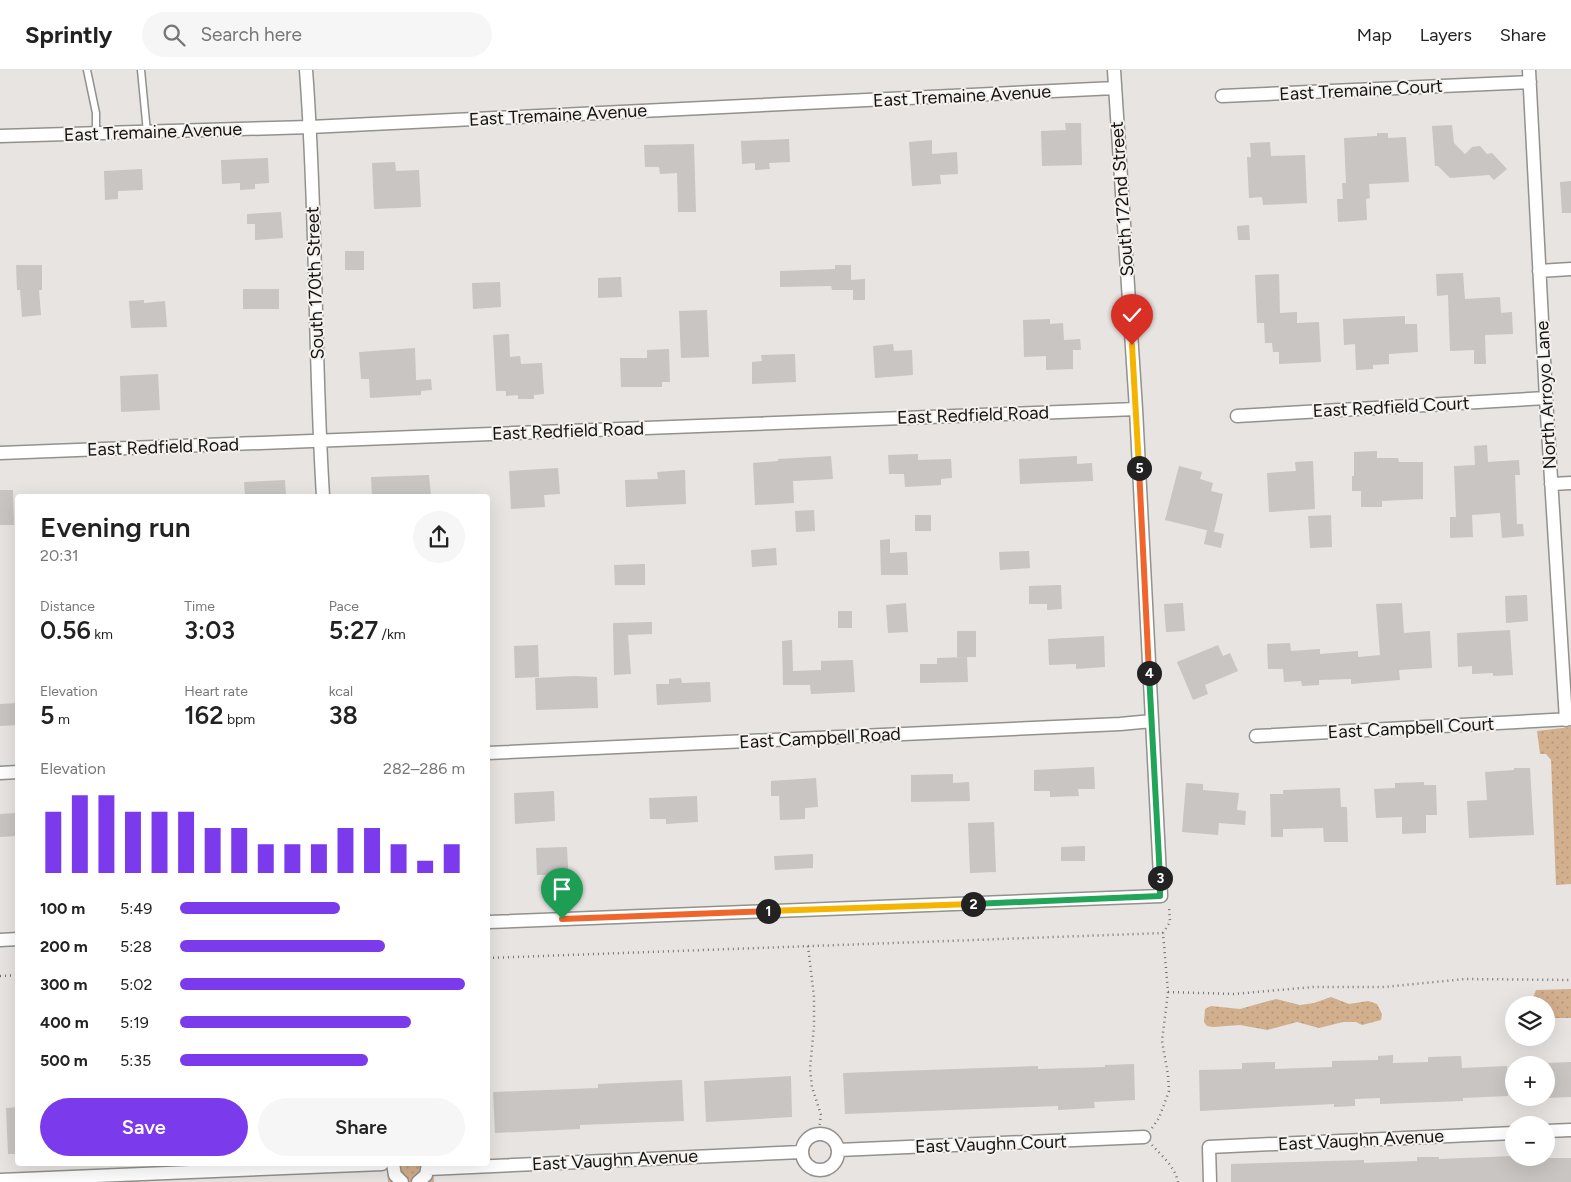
<!DOCTYPE html>
<meta charset="utf-8">
<style>
:root{--surface:#fff;--page:#f6f6f6;--text:#222;--muted:#767676;--line:#e0e0e0;--accent:#7c3aed}
body{margin:0;font-family:Figtree,sans-serif;background:var(--page);color:var(--text);height:100vh;display:flex;flex-direction:column;font-size:19px;white-space:nowrap}
*{box-sizing:border-box;margin:0}
p{font-size:16px;color:var(--muted)}
.icon{flex:none;width:28px;height:28px;fill:none;stroke:currentColor;stroke-width:2;stroke-linecap:round;stroke-linejoin:round}
.map{position:relative;flex:1;overflow:hidden}
.panel{position:absolute;left:15px;top:424px;width:475px;height:672px;display:flex;flex-direction:column;background:var(--surface);border-radius:5px;box-shadow:0 5px 20px #0002}
.panel>*{flex:none}
.controls{position:absolute;left:1505px;top:926px;display:grid;gap:10px}
.controls a{display:grid;place-items:center;width:50px;height:50px;border-radius:50%;background:var(--surface);box-shadow:0 5px 20px #0002;font-size:25px}
.pin{position:absolute;display:grid;place-items:center;width:42px;height:42px;color:#fff;margin:-51px -21px;border-radius:50% 50% 50% 0;rotate:-45deg;box-shadow:0 0 5px #0007}
.pin .icon{rotate:45deg}
.km{position:absolute;width:25px;height:25px;margin:-12px;border-radius:50%;background:#222;color:#fff;font-size:14px;line-height:25px;text-align:center}
.round{display:grid;place-items:center;flex:none;width:52px;height:52px;border-radius:26px;background:var(--page)}
.summary{display:flex;align-items:center;justify-content:space-between;height:85px;padding:0 25px}
h1{font-size:28px;font-weight:600;line-height:38px}
.stats{display:grid;grid-template-columns:repeat(3,1fr);gap:8px;height:85px;padding:5px 25px}
.stats div{display:grid;align-content:center}
.stats b{font-size:25px;font-weight:600}
.stats small{font-size:14px;font-weight:400}
.stats p{font-size:14px}
.chart{height:140px;padding:10px 25px}
.chart p{display:flex;justify-content:space-between}
.chart svg{width:100%;height:90px;margin-top:5px;stroke:var(--accent);stroke-width:6}
.action{display:flex;gap:10px;margin-top:auto;padding:10px 25px}
.action a{flex:1;height:58px;border-radius:30px;background:var(--accent);color:#fff;font-size:20px;font-weight:600;line-height:58px;text-align:center}
.action a+a{background:var(--page);color:var(--text)}
ul{padding:0 25px;list-style:none;font-size:16px}
li{display:grid;grid-template-columns:80px 60px 1fr;align-items:center;height:38px}
li i{height:12px;border-radius:6px;background:var(--accent)}
header{display:flex;align-items:center;gap:30px;box-sizing:border-box;height:70px;padding:0 25px;background:var(--surface);border-bottom:1px solid var(--line)}
header strong{font-size:24px}
nav{display:flex;gap:28px;margin-inline-start:auto;font-size:18px}
.search{width:350px;height:45px;background:var(--page);display:flex;align-items:center;gap:12px;box-sizing:border-box;padding:0 18px;border-radius:28px;color:var(--muted);font-size:19px}
.map>svg:first-child{display:block}
.park{fill:url(#park-dots)}
.building{fill:#c8c5c2}
.lines{fill:none;stroke-linecap:round;stroke-linejoin:round}
.lane-casing{stroke:#93918e;stroke-width:9}
.street-casing{stroke:#93918e;stroke-width:15}
.path{stroke:#747270;stroke-width:2.5;stroke-dasharray:1 4;stroke-linecap:butt}
.lane{stroke:#fff;stroke-width:6}
.street{stroke:#fff;stroke-width:12}
.split-1-casing{stroke:#fff;stroke-width:10}
.split-2-casing{stroke:#fff;stroke-width:10}
.split-3-casing{stroke:#fff;stroke-width:10}
.split-4-casing{stroke:#fff;stroke-width:10}
.split-5-casing{stroke:#fff;stroke-width:10}
.split-6-casing{stroke:#fff;stroke-width:10}
.split-1{stroke:#f0652b;stroke-width:6}
.split-2{stroke:#f5b400;stroke-width:6}
.split-3{stroke:#22a559;stroke-width:6}
.split-4{stroke:#22a559;stroke-width:6}
.split-5{stroke:#f0652b;stroke-width:6}
.split-6{stroke:#f5b400;stroke-width:6}
.labels{text-anchor:middle;dominant-baseline:central;stroke-width:4;stroke-linejoin:round;paint-order:stroke}
.street-label{font-size:18px;fill:#151413;stroke:#f4f1ee}
</style>
<header>
<strong>Sprintly</strong>
<div class="search"><svg class="icon" aria-label="search" viewBox="0 0 24 24"><circle cx="10" cy="10" r="6"/><path d="M15 15l6 6"/></svg>Search here</div>
<nav><a>Map</a><a>Layers</a><a>Share</a></nav>
</header>
<div class="map">
<svg width="1571" height="1112" viewBox="0 0 1571 1112">
<defs>
<pattern id="park-dots" width="8" height="8" patternUnits="userSpaceOnUse" patternTransform="scale(1.25)"><rect width="8" height="8" fill="#d2af8d"/><path d="M2 2h.1M6 6h.1" fill="none" stroke="#b39679" stroke-width="1.8" stroke-linecap="round"/></pattern>
</defs>
<rect width="100%" height="100%" fill="#e7e4e1"/>
<path class="park" d="M1571,657V814L1556,815L1551,690L1546,684H1540L1537,661Z
M1571,919V948H1546V935H1530L1536,920Z
M1331,927L1349,934L1368,931L1377,934L1382,944L1381,950L1362,955L1356,952H1343L1319,958L1297,952L1267,960L1240,955L1213,957L1207,956L1204,952L1205,939L1211,936L1240,939L1276,929L1300,935L1314,933Z
M387,1094H433L434,1112H388Z"/>
<path class="building" d="M1065,53H1081L1082,95L1042,96L1041,61L1066,60Z
M1452,55L1454,73L1465,84L1472,77L1480,76L1487,84L1492,83L1507,99L1494,110L1489,105L1450,108L1438,96H1435L1432,56Z
M1377,63H1388V68L1406,67L1409,112L1369,114L1370,128L1366,129L1367,150L1338,152L1337,129H1343L1342,113H1346L1344,68L1377,66Z
M789,69L790,92L769,93L770,99L755,100V93L742,94L741,71Z
M932,70V84L957,82L958,104L940,105L941,114L912,116L909,72Z
M1270,72L1271,86L1305,85L1307,133L1263,135L1262,127L1249,128L1247,87H1251L1250,73Z
M694,74L696,142H678L677,103L660,104L659,97H645L644,75Z
M268,88L269,113L255,114V119L240,120V113L222,114L221,90Z
M395,92L396,101L419,100L421,137L374,139L372,93Z
M142,99L143,120L118,121V129L105,130L104,101Z
M1571,111V143H1562L1560,112Z
M281,142L283,168L255,170V154H247V144Z
M1249,155L1250,170H1238L1237,156Z
M345,181H364V200H345Z
M16,195H42V220H39L41,245L22,247L20,220H17Z
M835,195H851V210L865,209V230H853V220H832L831,216L780,217V201L835,199Z
M1463,203L1465,229L1500,227L1501,243L1512,242L1513,264L1485,265L1486,294H1474V280L1450,281L1448,225L1437,226L1436,204Z
M1279,204L1280,243L1297,242V253L1319,252L1321,292L1279,294V282H1273L1272,273H1265L1264,253H1257L1255,205Z
M621,207L622,227L598,228V208Z
M500,212L501,237L473,239L472,213Z
M243,219H279V239H243Z
M144,230V233L165,231L167,257L131,258L129,231Z
M707,240L709,287L681,288L679,241Z
M1405,246V254H1417L1418,282L1389,284V294L1373,295V299L1356,300L1355,274L1344,275L1343,249Z
M1050,249V254L1063,253L1064,270L1080,269L1081,280H1073V299L1046,300V286L1024,287L1023,250Z
M509,264L510,287L520,286L521,294L542,293L544,324L534,325V329H518V325L506,326V321H496L493,265Z
M893,274L894,281L912,280L913,305L875,308L873,276Z
M415,278L416,310L431,309L432,320L421,321V325L370,328L369,309H361L359,282Z
M669,279L670,312H662V317H621L620,288H647V280Z
M795,284L796,312L752,314V292L762,291L761,285Z
M158,304L160,340L121,342L120,306Z
M1487,375L1488,392L1519,390L1520,405H1515L1517,454H1523L1524,466L1502,468L1500,443L1472,445L1473,467L1450,468V447H1456L1454,396L1475,395L1474,376Z
M1377,381V388H1398L1399,392H1423V429L1382,431V437H1361V421H1352V406H1354V382Z
M918,384V390L951,389L952,408L941,409V415L905,417L904,404H889L888,385Z
M831,386L833,409L793,411L794,433L755,435L753,393L778,391V389Z
M1077,386V394L1092,393L1093,411L1020,414L1019,389Z
M1313,391L1315,439L1269,442L1267,403L1296,401L1295,392Z
M1179,396L1202,402L1200,409L1213,413L1211,421L1223,424L1214,462L1165,450Z
M558,398L560,424L544,425L545,437L511,439L509,401Z
M685,400L686,434L626,437L625,410L658,409L657,402Z
M429,405L431,426H372L371,407Z
M285,410L286,426H245L244,412Z
M0,420H13L14,455H0Z
M814,440L815,461L796,462L795,441Z
M915,445H931V461H915Z
M1331,445L1332,477L1310,478L1308,446Z
M1207,460L1224,464L1221,478L1204,474Z
M890,469V483L907,482L908,505H881L880,470Z
M776,478L777,495L752,497L751,480Z
M1029,481L1030,498L1000,500L999,482Z
M645,494V515H615L614,495Z
M1061,515L1062,539L1047,540V534H1029V516Z
M1527,525L1528,551L1506,553L1505,526Z
M906,533L908,562L888,563L886,535Z
M1183,533L1185,561L1166,562L1164,534Z
M1402,533L1404,563L1430,561L1432,598L1399,600L1400,610L1351,614V609L1319,610V615L1302,616L1301,611L1284,612L1283,599H1268L1267,574L1290,573L1291,581L1320,579V584L1358,581V587L1380,585L1376,534Z
M838,541H852V558H838Z
M652,552V564L628,565L631,604L614,605L613,553Z
M1510,560L1513,605L1493,606V603L1472,604V596L1458,597L1457,563Z
M957,561H976V587H957Z
M1104,566L1105,597L1076,599V594L1049,595L1048,569Z
M792,570L793,601L821,600V591L853,590L855,622L811,624L810,615H783L782,571Z
M538,575L539,607L515,608L514,576Z
M1218,575L1223,586L1230,583L1238,601L1205,615L1208,624L1193,630L1177,592Z
M967,587L968,612L920,613V594H937V588Z
M575,606L597,607L598,638L536,640L535,608Z
M681,608L682,613L710,612L711,632L657,635L656,614H669V609Z
M18,633V655L0,656V634Z
M1094,697L1095,719H1078L1079,726L1050,727V721H1034V700Z
M1514,698H1530L1534,765L1469,768L1467,731L1487,730L1485,702L1514,700Z
M953,704V713L969,712L970,731L911,732V705Z
M816,708L818,737L805,738V749L780,750L779,726H771V711Z
M1424,712V715H1436L1437,745H1426V763L1402,764V747L1376,748L1374,719L1395,718V713Z
M1186,713L1203,714V720L1239,723L1237,740L1246,741L1245,755L1219,753L1218,765L1182,762Z
M1340,718L1341,737H1347L1348,772H1324L1323,758L1283,759V767H1271L1270,724H1283V720Z
M554,721L555,751L515,754L514,723Z
M697,726L698,752L666,754V749H650L649,728Z
M16,743L17,766L0,767V744Z
M994,752L996,802L970,803L968,753Z
M1085,776V791H1061V777Z
M567,777L570,836L549,837L548,805H537L536,778Z
M813,784V798L775,800L774,786Z
M1393,985V993L1428,992V987L1461,986L1462,998L1507,996L1508,1026L1463,1028V1031L1380,1034V1028L1355,1029V1036L1334,1037V1034L1200,1041L1199,1000L1242,999V993L1275,992V999L1332,997V991L1378,990V986Z
M1571,992V1027L1546,1028V993Z
M1134,994L1135,1030L1094,1032L1095,1038L1058,1040V1036L845,1044L843,1003L1038,996V999L1105,997V995Z
M791,1006L792,1047L706,1052L704,1011Z
M682,1010L684,1051L580,1055V1059L495,1063L493,1022L598,1018V1014Z
M18,1037V1084H8L6,1038Z
M1514,1086L1546,1088H1571V1112H1231V1094L1364,1090V1093L1417,1091V1087H1439V1089Z"/>
<g class="lines">
<defs>
<path id="lane" d="M87,0L96,43V64
M141,0L147,62"/>
<path id="street" d="M306,0C317,142 314,284 323,426
M1529,0L1546,328L1566,650
M1222,26L1530,12
M0,66L310,57L1115,18
M1539,201L1571,199
M1237,346L1546,328
M0,383L1136,339
M1551,414L1571,413
M1256,666L1571,649
M488,683L1120,654L1152,651
M0,703L18,702
M488,852L1161,826L1136,339L1114,0
M0,870L18,869
M1546,1061L1571,1060
M802 1082a18 18 0 1 1 36 0a18 18 0 1 1-36 0Z
M838,1080L1144,1067
M393,1094L395,1105L402,1112
M428,1099L802,1082
M0,1110L382,1094
M418,1112L426,1105L428,1094
M1210,1112L1209,1077L1514,1063"/>
</defs>
<use href="#lane" class="lane-casing"/>
<use href="#street" class="street-casing"/>
<path class="path" d="M808,876L814,927V956L810,999L812,1017L821,1045L818,1064
M488,888L1163,863
M0,906L18,905
M1168,922L1234,924L1313,917H1384L1465,909L1571,910
M1152,1058L1159,1048L1169,1021L1168,1005L1162,971L1168,922L1163,863L1170,852L1169,836
M1152,1075C1162,1086 1175,1097 1178,1112"/>
<use href="#lane" class="lane"/>
<use href="#street" class="street"/>
</g>
<g class="lines">
<defs>
<path id="split-1" d="M562,849L768,841"/>
<path id="split-2" d="M768,841L973,834"/>
<path id="split-3" d="M973,834L1160,826V808"/>
<path id="split-4" d="M1149,603L1160,808"/>
<path id="split-5" d="M1139,398L1149,603"/>
<path id="split-6" d="M1132,275L1139,398"/>
</defs>
<use href="#split-1" class="split-1-casing"/>
<use href="#split-2" class="split-2-casing"/>
<use href="#split-3" class="split-3-casing"/>
<use href="#split-4" class="split-4-casing"/>
<use href="#split-5" class="split-5-casing"/>
<use href="#split-6" class="split-6-casing"/>
<use href="#split-1" class="split-1"/>
<use href="#split-2" class="split-2"/>
<use href="#split-3" class="split-3"/>
<use href="#split-4" class="split-4"/>
<use href="#split-5" class="split-5"/>
<use href="#split-6" class="split-6"/>
</g>
<g class="labels">
<g class="street-label">
<text transform="translate(1361 20) rotate(-3)">East Tremaine Court</text>
<text transform="translate(962 26) rotate(-3)">East Tremaine Avenue</text>
<text transform="translate(558 45) rotate(-3)">East Tremaine Avenue</text>
<text transform="translate(153 62) rotate(-2)">East Tremaine Avenue</text>
<text transform="translate(1122 129) rotate(-94)">South 172nd Street</text>
<text transform="translate(315 213) rotate(-92)">South 170th Street</text>
<text transform="translate(1546 325) rotate(-93)">North Arroyo Lane</text>
<text transform="translate(1391 337) rotate(-3)">East Redfield Court</text>
<text transform="translate(973 345) rotate(-2)">East Redfield Road</text>
<text transform="translate(568 361) rotate(-2)">East Redfield Road</text>
<text transform="translate(163 377) rotate(-2)">East Redfield Road</text>
<text transform="translate(1411 658) rotate(-3)">East Campbell Court</text>
<text transform="translate(820 668) rotate(-3)">East Campbell Road</text>
<text transform="translate(1361 1070) rotate(-3)">East Vaughn Avenue</text>
<text transform="translate(991 1074) rotate(-2)">East Vaughn Court</text>
<text transform="translate(615 1090) rotate(-3)">East Vaughn Avenue</text>
</g>
</g>
</svg>
<div class="controls">
<a><svg class="icon" aria-label="layers" viewBox="0 0 24 24"><path d="M12 4l9 5-9 5-9-5zM3 14l9 5 9-5"/></svg></a>
<a>+</a>
<a>−</a>
</div>
<div class="pin" style="left:562px;top:849px;background:#1e9e55"><svg class="icon" aria-label="arrive" viewBox="0 0 24 24"><path d="M6 21V4h12l-3 4 3 4H6"/></svg></div>
<div class="pin" style="left:1132px;top:275px;background:#d93025"><svg class="icon" aria-label="check" viewBox="0 0 24 24"><path d="M5 12l5 5 9-10"/></svg></div>
<b class="km" style="left:768px;top:841px">1</b>
<b class="km" style="left:973px;top:834px">2</b>
<b class="km" style="left:1160px;top:808px">3</b>
<b class="km" style="left:1149px;top:603px">4</b>
<b class="km" style="left:1139px;top:398px">5</b>
<section class="panel">
<div class="summary"><div><h1>Evening run</h1><p>20:31</p></div><a class="round"><svg class="icon" aria-label="share" viewBox="0 0 24 24"><path d="M12 15V3M7 8l5-5 5 5M5 13v7h14v-7"/></svg></a></div>
<div class="stats">
<div><p>Distance</p><b>0.56<small> km</small></b></div>
<div><p>Time</p><b>3:03</b></div>
<div><p>Pace</p><b>5:27<small> /km</small></b></div>
</div>
<div class="stats">
<div><p>Elevation</p><b>5<small> m</small></b></div>
<div><p>Heart rate</p><b>162<small> bpm</small></b></div>
<div><p>kcal</p><b>38</b></div>
</div>
<div class="chart"><p><span>Elevation</span>282–286 m</p>
<svg viewBox="0 0 160 44" preserveAspectRatio="none"><path d="M5 44V14M15 44V6M25 44V6M35 44V14M45 44V14M55 44V14M65 44V22M75 44V22M85 44V30M95 44V30M105 44V30M115 44V22M125 44V22M135 44V30M145 44V38M155 44V30"/></svg>
</div>
<ul>
<li><b>100 m</b>5:49<i style="width:56%"></i></li>
<li><b>200 m</b>5:28<i style="width:72%"></i></li>
<li><b>300 m</b>5:02<i style="width:100%"></i></li>
<li><b>400 m</b>5:19<i style="width:81%"></i></li>
<li><b>500 m</b>5:35<i style="width:66%"></i></li>
</ul>
<div class="action"><a>Save</a><a>Share</a></div>
</section>
</div>
